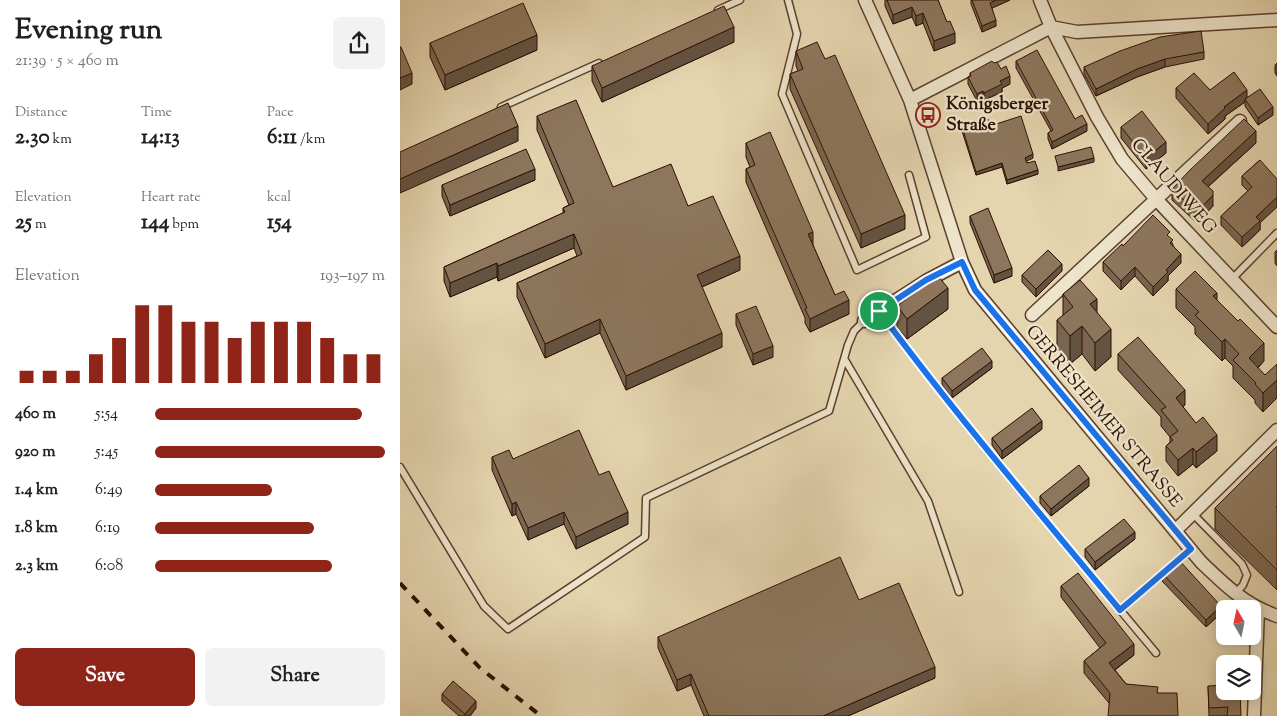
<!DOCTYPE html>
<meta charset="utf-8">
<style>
:root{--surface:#fff;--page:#f2f2f2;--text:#202124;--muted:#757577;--accent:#8f2418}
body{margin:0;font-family:"Sorts Mill Goudy",serif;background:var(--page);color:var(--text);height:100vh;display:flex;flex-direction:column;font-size:19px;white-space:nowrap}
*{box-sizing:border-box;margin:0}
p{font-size:16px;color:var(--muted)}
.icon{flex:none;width:28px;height:28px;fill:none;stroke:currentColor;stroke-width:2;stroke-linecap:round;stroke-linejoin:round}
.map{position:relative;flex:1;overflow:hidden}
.side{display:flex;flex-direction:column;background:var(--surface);width:400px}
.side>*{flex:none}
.needle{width:32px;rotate:351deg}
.buttons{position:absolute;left:816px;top:600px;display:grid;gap:10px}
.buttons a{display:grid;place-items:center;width:45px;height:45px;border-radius:8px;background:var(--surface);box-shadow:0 2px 12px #0003;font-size:25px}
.pin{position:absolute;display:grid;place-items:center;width:42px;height:42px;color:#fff;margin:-21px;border:2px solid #fff;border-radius:50%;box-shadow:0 1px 5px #0007}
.round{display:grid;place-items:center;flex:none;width:52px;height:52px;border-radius:8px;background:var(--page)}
.head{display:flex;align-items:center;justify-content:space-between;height:85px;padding:0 15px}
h1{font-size:28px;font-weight:800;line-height:38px}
.metrics{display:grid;grid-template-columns:repeat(3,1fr);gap:8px;height:85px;padding:5px 15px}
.metrics div{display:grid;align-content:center}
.metrics b{font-size:21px;font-weight:800}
.metrics small{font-size:14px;font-weight:400}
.metrics p{font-size:14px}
.chart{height:140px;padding:10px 15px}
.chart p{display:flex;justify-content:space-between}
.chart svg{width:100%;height:90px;margin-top:5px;stroke:var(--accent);stroke-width:6}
.action{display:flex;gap:10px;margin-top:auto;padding:10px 15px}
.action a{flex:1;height:58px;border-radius:8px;background:var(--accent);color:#fff;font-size:20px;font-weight:800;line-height:58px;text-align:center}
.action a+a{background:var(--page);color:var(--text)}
ul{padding:0 15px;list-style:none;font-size:16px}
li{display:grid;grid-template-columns:80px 60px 1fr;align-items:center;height:38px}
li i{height:12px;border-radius:6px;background:var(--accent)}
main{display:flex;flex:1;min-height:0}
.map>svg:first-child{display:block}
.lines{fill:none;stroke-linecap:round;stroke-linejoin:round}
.service-casing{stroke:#5b402f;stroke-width:9}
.minor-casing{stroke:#5b402f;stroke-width:15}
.service{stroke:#eee4cb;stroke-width:6}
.minor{stroke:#eee4cb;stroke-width:12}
.rail{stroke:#2d0f04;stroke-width:4;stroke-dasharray:9 9;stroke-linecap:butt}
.wall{fill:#796550;stroke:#2d0f04}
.shaded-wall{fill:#635341;stroke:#2d0f04}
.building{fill:#8d765d;stroke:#2d0f04}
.route-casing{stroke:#fff;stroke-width:10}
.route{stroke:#1a73e8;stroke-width:6}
.labels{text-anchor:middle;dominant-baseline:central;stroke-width:4.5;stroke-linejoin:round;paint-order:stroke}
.poi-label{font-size:18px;font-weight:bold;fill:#2d0f04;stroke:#eee4cb;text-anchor:start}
.street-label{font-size:18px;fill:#2d0f04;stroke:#eee4cb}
</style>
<main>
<section class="side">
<div class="head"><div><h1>Evening run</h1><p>21:39 · 5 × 460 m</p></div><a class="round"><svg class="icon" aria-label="share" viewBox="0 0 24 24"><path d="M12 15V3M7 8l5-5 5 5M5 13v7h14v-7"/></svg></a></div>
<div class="metrics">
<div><p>Distance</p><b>2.30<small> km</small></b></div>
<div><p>Time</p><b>14:13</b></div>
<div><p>Pace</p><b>6:11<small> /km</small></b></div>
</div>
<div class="metrics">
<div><p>Elevation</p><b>25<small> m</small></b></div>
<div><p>Heart rate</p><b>144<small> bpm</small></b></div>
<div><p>kcal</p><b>154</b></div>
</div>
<div class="chart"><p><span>Elevation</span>193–197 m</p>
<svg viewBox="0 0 160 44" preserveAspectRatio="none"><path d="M5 44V38M15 44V38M25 44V38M35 44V30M45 44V22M55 44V6M65 44V6M75 44V14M85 44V14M95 44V22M105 44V14M115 44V14M125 44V14M135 44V22M145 44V30M155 44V30"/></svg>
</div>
<ul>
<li><b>460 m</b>5:54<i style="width:90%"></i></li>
<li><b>920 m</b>5:45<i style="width:100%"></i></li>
<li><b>1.4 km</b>6:49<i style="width:51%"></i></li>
<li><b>1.8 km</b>6:19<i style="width:69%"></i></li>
<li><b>2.3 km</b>6:08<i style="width:77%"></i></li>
</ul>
<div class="action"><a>Save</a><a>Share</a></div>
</section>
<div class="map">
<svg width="877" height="716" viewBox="0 0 877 716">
<rect width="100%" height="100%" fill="#e5d5af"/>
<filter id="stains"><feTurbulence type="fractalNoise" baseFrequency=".004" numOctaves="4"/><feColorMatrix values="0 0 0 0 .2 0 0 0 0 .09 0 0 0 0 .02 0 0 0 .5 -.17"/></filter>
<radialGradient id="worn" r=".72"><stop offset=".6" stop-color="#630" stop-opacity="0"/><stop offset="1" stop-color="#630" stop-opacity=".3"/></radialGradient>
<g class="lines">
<defs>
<path id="service" d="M388,0L397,34L382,94L457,270L526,237L509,175
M318,10L340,0
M101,107L199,63
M832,279L877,233
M479,311C566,429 662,540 756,653
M445,360L528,501L559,592
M0,467L84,606L108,629L245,537L246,498L429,411L448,345L454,331L464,321
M792,513L842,564L847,575L843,585L836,593
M720,610L791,549"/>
<path id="minor" d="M465,0L510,100L562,262L575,290L801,562C826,586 844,604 877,616
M640,0L651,27L697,117L722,159L756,199L877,327
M510,100L651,27L677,32L877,20
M632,315L840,121
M464,321L526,281L562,262
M775,531L877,430
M854,716L858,609"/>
</defs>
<use href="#service" class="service-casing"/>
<use href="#minor" class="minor-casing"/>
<use href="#service" class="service"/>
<use href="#minor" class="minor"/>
<path class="rail" d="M0,583L80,668L141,716"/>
</g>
<path class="wall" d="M485,0H538L555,43L534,51L523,23L516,26L512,17L493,24L485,6Z
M571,0H610L592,8L596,26L582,32L571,4Z
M334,42L202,102L192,81V66Z
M30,43L137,50L45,90L30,57Z
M396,51L425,59L505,229L461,248L390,89V74L398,71L396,66Z
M804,52V59L765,67L737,77L696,96L684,74V67Z
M616,61L675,119L687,131L652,149L648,139V133L651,131L616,68Z
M877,63V76L875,73V65Z
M570,73L610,84L602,88V92L584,100L583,98L577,101L568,84V77L570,76Z
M776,88L810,90L847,97L873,115L858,125L845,106V102L825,116V119L808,134L776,98Z
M137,116L213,187L288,206L340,270L302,287L322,347L226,390L200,333L145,358L117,297V283L177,256L174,248L98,281L97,277L50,297L44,281V267L163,213V208L169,205L137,130Z
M562,127L633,158L626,161L638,174L607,184L602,167L576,175L562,131Z
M721,127L766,153L746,169L721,138Z
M346,143L413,245L435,295L449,314L410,332L405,323V318L346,182V169L350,167L346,157Z
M856,143L808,187L813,206L797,223L772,200V189Z
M860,160V230L842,247L821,225V216L848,191L842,185V176Z
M135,180L50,216L42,196V185Z
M570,216L612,276L594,283L570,223Z
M770,238L773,245L781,263L768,276V281L753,296L735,276L721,290L703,271V262L723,246Z
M877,250V266L875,263V252Z
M662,271L636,297L622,282V275Z
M776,289L817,300L864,361L858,368L865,375L863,412L855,403V400L833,378V366L825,358L822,361L795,334V327L776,308Z
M663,294L697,312L711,357L695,371L682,354L670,364L657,348V320L663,316Z
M497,306L548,309L507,339L497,327Z
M336,314L373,357L353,365L336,325Z
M718,354L785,405L783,407L817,451L796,468L793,464L778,476L766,461V446L770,442V437L761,426V417L718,370Z
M592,368L552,398L542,385V378Z
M642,429L602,459L592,445V438Z
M877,446V590L815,529V508Z
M92,457L113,459L199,475L228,524L176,549L164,524L128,540L116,514L112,516L92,470Z
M689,486L651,516L640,503V496Z
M735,539L695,570L685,557V549Z
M762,573L821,613L806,627L762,581Z
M661,586L734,655L715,670L726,684L758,693L709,703L684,673V661L700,648L661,597Z
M459,600L535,678L448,716H304L291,685L277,691L258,648V637Z
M808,686L841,716H809Z
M42,694L76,708L70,716H59L42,701Z"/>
<path class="shaded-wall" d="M596,0H610L590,9V3Z
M512,7V17L493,24V15Z
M523,13V23L516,26V16Z
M596,20V26L582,32V26Z
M334,27V42L202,102V88Z
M555,33V43L534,51V41Z
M137,35V50L45,90V75Z
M765,59V67L737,77L696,96V89L737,69Z
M12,73V84L0,90V78Z
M610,76V84L602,88V92L584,100V93L600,81Z
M847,90V100L845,99V102L825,116V119L808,134V124L824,107Z
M583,91V98L577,101V94Z
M873,107V115L858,125V118Z
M687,124V131L652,149V142Z
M118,126V141L0,193V179Z
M856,131V143L802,192V181Z
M766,142V153L746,169V158Z
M633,154V158L625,162V158Z
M694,158V162L658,171V167Z
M602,163V167L576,175V172Z
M135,169V180L50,216V205Z
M638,170V174L607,184V180Z
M813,195V206L797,223V212Z
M877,197V207L860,223V230L842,247V237L856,217Z
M505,215V229L461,248V234Z
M413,232V246L408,234Z
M174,234V248L98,281V266Z
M781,254V263L768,276V281L753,296V287L766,270Z
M340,256V270L297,289V275Z
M97,263V277L50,297V283Z
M662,264V271L636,297V289Z
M735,267V276L721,290V281Z
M612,268V276L594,283V275Z
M548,288V309L507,339V319Z
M817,293V311L813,296Z
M697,299V327L690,304Z
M449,300V314L410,332V319Z
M200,319V333L145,358V344Z
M682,326V354L670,364V336Z
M711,329V357L695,371V343Z
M322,333V347L226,390V376Z
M825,339V358L822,361V342Z
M864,343V361L849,376V358Z
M373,346V357L353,365V354Z
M592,361V368L552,398V391Z
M877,380V398L863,412V393Z
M785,390V405L776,413V398Z
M642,421V429L602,459V451Z
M817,435V451L796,468V452Z
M793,448V464L778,476V460Z
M689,478V486L651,516V509Z
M116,502V514L112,516V504Z
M164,512V524L128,540V528Z
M228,512V524L176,549V537Z
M735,532V539L695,570V562Z
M821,606V613L806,627V620Z
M734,644V655L709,674V663Z
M535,667V678L448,716H423Z
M291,674V685L277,691V680Z
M76,701V708L70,716H65V714Z"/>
<path class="building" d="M487,0H538L547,22L550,21L555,33L534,41L523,13L516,16L512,7L493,15Z
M572,0H596L590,3L596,20L582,26Z
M123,3L137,35L45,75L30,43Z
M324,6L334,27L202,88L192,66Z
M801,31L804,52L765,59L737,69L696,89L684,67L720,51L760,37Z
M417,42L425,59L435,55L505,215L461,234L390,74L403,69L396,51Z
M0,47H1L12,73L0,78Z
M637,50L675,119L682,115L687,124L652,142L648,133L653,130L616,61Z
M592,61L594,63L597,62L601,69L606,66L610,76L600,81L602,84L584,93L583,91L577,94L568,77L571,76L570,73Z
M834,72L847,90L824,107L825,108L808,124L776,88L794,73L810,90Z
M860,89L873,107L858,118L845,99Z
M176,100L213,187L271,164L288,206L313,196L340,256L297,275L322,333L226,376L200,319L145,344L117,283L182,254L174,234L98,266L97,263L50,283L44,267L165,212L163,208L174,203L137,116Z
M108,103L118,126L0,179V152Z
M742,111L766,142L746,158L721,127Z
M621,116L633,154L625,158L627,163L635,161L638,170L607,180L602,163L576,172L562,127L588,119L590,126Z
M844,119L856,131L802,181L813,191V195L797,212L772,189L790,170Z
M370,132L413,232L408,234L435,295L444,291L449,300L410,319L405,309L407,308L346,169L355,165L346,143Z
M691,147L694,158L658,167L655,156Z
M126,149L135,169L50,205L42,185Z
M860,160L877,179V197L856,217L860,221L842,237L821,216L852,187L842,176Z
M588,208L612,268L594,275L570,216Z
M753,215L770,232L767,235L773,240L770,243L781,254L766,270L768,272L753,287L735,267L721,281L703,262L722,244L723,246Z
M648,250L662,264L636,289L622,275Z
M795,271L817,293L813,296L838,321L840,319L864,343L849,358L865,375L877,364V380L863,393L855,384L856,383L833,360L839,354L825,339L822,342L795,315L799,312L776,289Z
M538,276L548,288L507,319L497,306Z
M680,280L697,299L690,304L711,329L695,343L682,326L670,336L657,320L673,307L663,294Z
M356,306L373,346L353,354L336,314Z
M738,337L785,390L776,398L796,423L803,417L817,435L796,452L793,448L778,460L766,446L773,440L770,437L778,431L761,410L766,407L718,354Z
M582,348L592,361L552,391L542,378Z
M632,408L642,421L602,451L592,438Z
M179,430L199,475L209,471L228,512L176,537L164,512L128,528L116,502L112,504L92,457L109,450L113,459Z
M877,446V506L876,507H877V570L815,508Z
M679,465L689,478L651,509L640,496Z
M724,519L735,532L695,562L685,549Z
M440,557L459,600L499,583L535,667L423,716H309L291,674L277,680L258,637Z
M778,559L821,606L806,620L762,573Z
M678,573L734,644L709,663L726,684L758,687L757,693H777L778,716H708L710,693L684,661L706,643L661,586Z
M53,681L76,701L65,714L42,694Z
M825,685V691H840L841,716H827L828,707L809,708L808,686Z"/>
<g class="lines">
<defs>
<path id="route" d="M562,262L575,290L791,549L720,610C638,511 555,414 479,311L526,280Z"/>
</defs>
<use href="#route" class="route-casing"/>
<use href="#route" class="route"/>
</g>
<defs>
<symbol id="bus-ring" viewBox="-11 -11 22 22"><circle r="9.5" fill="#eee4cb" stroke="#8f2418" stroke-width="1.5"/><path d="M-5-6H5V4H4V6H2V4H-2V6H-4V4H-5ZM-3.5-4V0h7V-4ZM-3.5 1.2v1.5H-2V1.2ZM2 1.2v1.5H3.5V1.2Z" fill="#8f2418"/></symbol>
</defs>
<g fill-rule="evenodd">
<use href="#bus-ring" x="514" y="101" width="28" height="28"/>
</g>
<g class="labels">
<g class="poi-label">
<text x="546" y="105">Königsberger<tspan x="546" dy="21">Straße</tspan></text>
</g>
<g class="street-label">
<text transform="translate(773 187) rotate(49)">CLAUDIWEG</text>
<text transform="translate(703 417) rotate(50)">GERRESHEIMER STRASSE</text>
</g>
</g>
<rect width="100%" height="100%" filter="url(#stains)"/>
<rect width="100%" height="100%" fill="url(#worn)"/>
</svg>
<div class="buttons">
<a><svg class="needle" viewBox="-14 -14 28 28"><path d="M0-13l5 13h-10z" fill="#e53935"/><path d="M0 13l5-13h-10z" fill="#757577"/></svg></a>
<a><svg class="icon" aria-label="layers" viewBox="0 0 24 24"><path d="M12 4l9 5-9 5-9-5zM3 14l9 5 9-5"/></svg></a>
</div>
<div class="pin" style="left:479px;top:311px;background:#1e9e55"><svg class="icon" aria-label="arrive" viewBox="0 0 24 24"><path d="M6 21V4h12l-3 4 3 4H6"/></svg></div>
</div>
</main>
